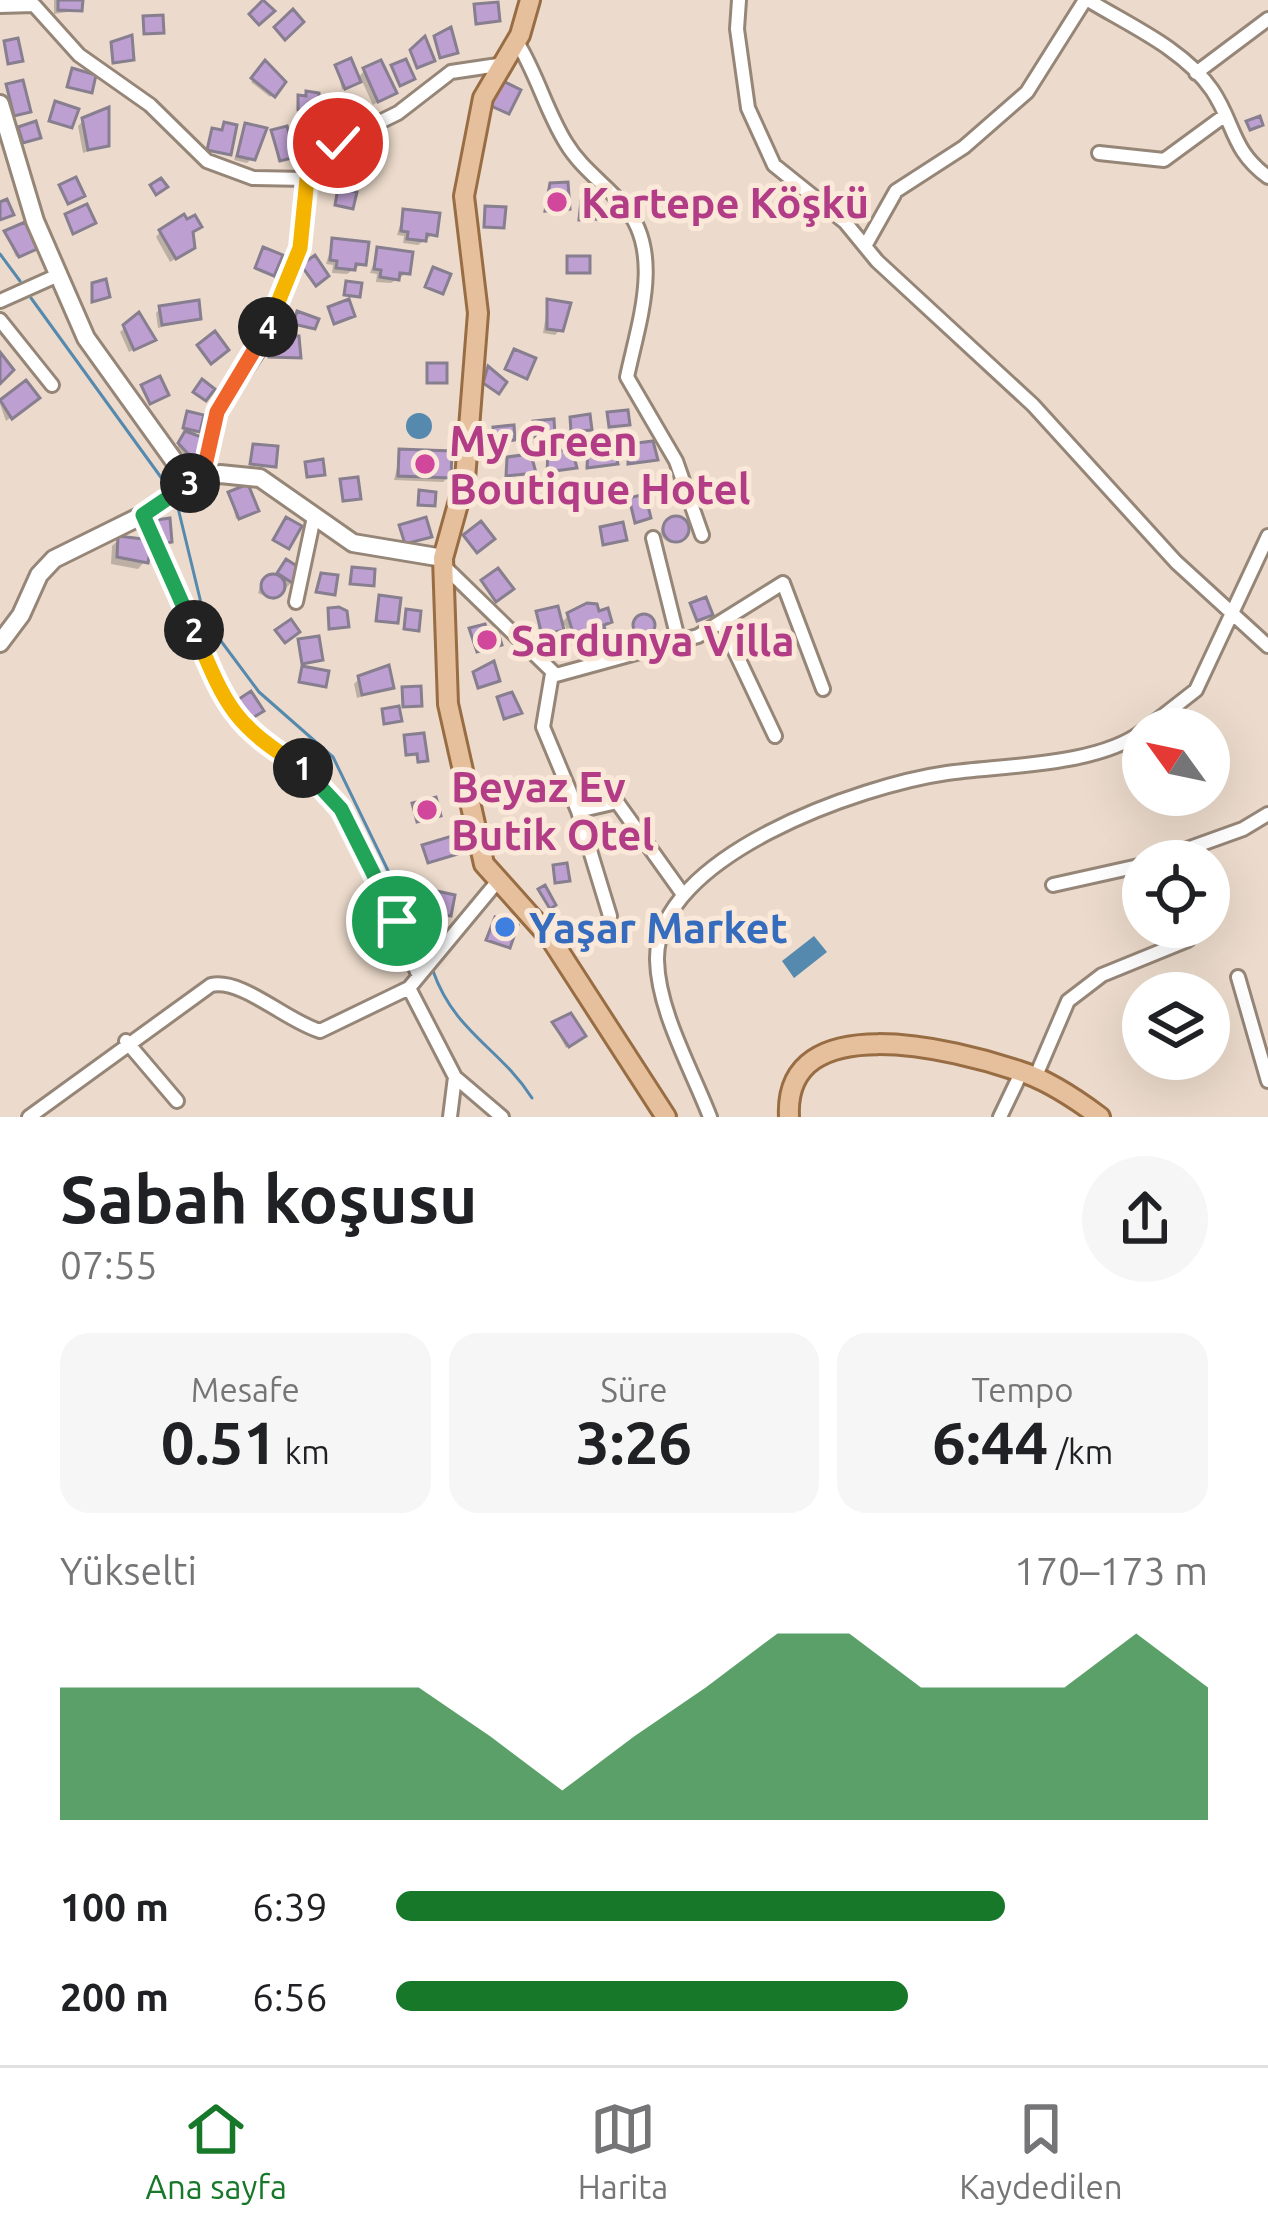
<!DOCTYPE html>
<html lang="tr">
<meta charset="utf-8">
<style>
:root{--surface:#fff;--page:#f6f6f6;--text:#202124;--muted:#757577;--line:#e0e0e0;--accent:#177829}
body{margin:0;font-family:Ubuntu,sans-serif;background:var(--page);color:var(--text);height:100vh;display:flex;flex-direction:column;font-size:45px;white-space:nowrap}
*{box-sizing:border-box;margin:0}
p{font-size:39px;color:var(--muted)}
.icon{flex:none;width:66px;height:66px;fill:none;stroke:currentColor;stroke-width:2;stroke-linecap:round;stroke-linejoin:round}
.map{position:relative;height:1117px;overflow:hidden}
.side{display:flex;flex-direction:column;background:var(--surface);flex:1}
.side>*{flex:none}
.needle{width:78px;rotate:303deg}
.tools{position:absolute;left:1122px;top:708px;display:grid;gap:24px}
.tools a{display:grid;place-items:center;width:108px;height:108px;border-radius:50%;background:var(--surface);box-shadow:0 12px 48px #0002;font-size:60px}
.pin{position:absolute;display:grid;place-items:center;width:102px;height:102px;color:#fff;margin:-51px;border:6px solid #fff;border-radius:50%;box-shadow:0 3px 12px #0007}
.km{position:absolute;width:60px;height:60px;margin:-30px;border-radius:50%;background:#222;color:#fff;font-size:33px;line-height:60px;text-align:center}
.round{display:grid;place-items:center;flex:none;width:126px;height:126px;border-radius:63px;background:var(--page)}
.overview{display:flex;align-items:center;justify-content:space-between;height:204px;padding:0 60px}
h1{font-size:66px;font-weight:700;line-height:90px}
.figures{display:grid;grid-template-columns:repeat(3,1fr);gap:18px;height:204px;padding:12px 60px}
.figures div{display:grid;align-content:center;border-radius:30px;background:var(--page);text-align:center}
.figures b{font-size:60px;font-weight:700}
.figures small{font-size:33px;font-weight:400}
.figures p{font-size:33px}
.chart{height:336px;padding:24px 60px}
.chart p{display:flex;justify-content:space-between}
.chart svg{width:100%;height:216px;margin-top:12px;fill:var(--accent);opacity:.7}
ul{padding:0 60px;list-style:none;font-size:39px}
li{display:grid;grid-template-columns:192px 144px 1fr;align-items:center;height:90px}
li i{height:30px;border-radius:15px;background:var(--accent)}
.tabs{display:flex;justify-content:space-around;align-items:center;height:168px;border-top:3px solid var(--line);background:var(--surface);font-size:33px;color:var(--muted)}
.tabs a{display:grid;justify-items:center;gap:6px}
.tabs .active{color:var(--accent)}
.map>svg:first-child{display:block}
.water{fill:#5589ad}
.shadow{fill:#0003}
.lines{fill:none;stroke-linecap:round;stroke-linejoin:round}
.stream{stroke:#5589ad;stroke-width:3}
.building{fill:#bd9fd1;stroke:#877e8f;stroke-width:3}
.street-casing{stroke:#968678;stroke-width:18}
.secondary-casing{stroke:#968678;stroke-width:22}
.primary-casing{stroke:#986d44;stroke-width:24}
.street{stroke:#fff;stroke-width:12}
.secondary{stroke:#fff;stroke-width:16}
.primary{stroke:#e6c09c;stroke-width:18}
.split-1-casing{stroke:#fff;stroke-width:24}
.split-2-casing{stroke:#fff;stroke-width:24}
.split-3-casing{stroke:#fff;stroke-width:24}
.split-4-casing{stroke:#fff;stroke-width:24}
.split-5-casing{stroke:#fff;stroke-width:24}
.split-1{stroke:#22a559;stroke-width:15}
.split-2{stroke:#f5b400;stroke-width:15}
.split-3{stroke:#22a559;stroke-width:15}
.split-4{stroke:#f0652b;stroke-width:15}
.split-5{stroke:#f5b400;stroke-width:15}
.hotel-dot{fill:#d1479c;stroke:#fae8d9;stroke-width:4.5}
.shop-dot{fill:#3f7fe0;stroke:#fae8d9;stroke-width:4.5}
.labels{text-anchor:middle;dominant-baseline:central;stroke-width:10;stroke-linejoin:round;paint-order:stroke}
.hotel-label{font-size:42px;font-weight:bold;fill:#b23c85;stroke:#fae8d9;text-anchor:start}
.shop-label{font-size:42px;font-weight:bold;fill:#366cbe;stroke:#fae8d9;text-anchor:start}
</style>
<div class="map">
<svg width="1268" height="1117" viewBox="0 0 1268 1117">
<rect width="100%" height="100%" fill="#ecdbcc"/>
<path class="water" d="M406 426a13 13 0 1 1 26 0a13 13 0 1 1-26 0Z
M814,936L827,952L794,978L782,961Z"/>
<path class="shadow" d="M54,0H80V10L54,14Z
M266,64L282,83L270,97L251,82Z
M337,67L357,79L364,71L393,92L373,105L361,79L342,90Z
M107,111L106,145L83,153L78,126L90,114Z
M246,126L252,158L247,163L234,160Z
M273,133L292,156L290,159L278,162Z
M404,212L434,234L418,245L403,243L404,236L397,235Z
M160,232L187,252L170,262L156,237Z
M6,234L31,251L16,257Z
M333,241L363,263L347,274L332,273L333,265L326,264Z
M378,251L407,273L391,283L376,282L377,274L370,273Z
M548,302L560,330L555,335L543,333Z
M161,308L198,318L158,328L156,313Z
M139,316L153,339L129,352L120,332Z
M26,384L31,403L6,421L0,404Z
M188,414L198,431L192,437L202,440L189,460L177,447L189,432L182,430Z
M401,452L448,477L443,482L394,480Z
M230,494L253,513L236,519Z
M661 531a12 12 0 1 1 24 0a12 12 0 1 1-24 0Z
M119,539L145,561L138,569L111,564L112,546Z
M284,565L292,582L274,600L258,593L262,581H274Z
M537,614L560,624L569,615L609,621L598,638L571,646L565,625L539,636Z
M647,616L652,633L638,638L633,621Z
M359,679L391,687L357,698L354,684Z
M554,1025L583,1035L566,1048Z"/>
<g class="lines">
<path class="stream" d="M0,254L20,281
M31,298L168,487
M178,508L201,603L215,633L259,692L333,757L426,949
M433,971C455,1033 500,1048 532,1098"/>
</g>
<path class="building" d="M58,0H83L82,11L58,10Z
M263,0L275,11L259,25L249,14Z
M498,2L500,21L476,24L474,4Z
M293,9L304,22L285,40L274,27Z
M163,15L164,33L144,34L143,16Z
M451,27L458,53L440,58L434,36Z
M132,35L134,60L113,63L111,42Z
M425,36L435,61L417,68L410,50Z
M18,38L23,61L8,64L4,41Z
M351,58L361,82L345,89L335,65Z
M406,59L415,79L400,86L391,65Z
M265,60L286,82L275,97L251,78Z
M381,60L397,93L378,102L363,68Z
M72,68L96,75L92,93L67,87Z
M23,80L31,112L14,116L6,84Z
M501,80L521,90L509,114L489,105Z
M306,91L319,93V113L298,110V95L306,96Z
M55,101L79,109L72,128L49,121Z
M109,107V146L88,150L82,118Z
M322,115L336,125L323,142L309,132Z
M1260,116L1263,125L1250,130L1246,121Z
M36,121L41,138L23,143L18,127Z
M224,122L237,125L231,155L207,150L212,128L222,130Z
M245,123L267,128L255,160L237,156Z
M287,126L296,157L280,161L271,130Z
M76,177L85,196L68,204L59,185Z
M161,178L168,187L156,195L150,185Z
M568,182L570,209L545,211L550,183Z
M338,188L357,192L353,209L335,205Z
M7,199L14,215L0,220V202Z
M597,199L598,219L579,220L581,200Z
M87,204L96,223L73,234L65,214Z
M485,206L506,207L504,228L484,227Z
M403,209L440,213L437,236L427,234L426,241L407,239L408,232L401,231Z
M184,214L187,219L195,215L202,227L193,232L195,248L176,259L159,230Z
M25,222L37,249L19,257L4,231Z
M332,238L369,242L366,265L356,264L355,270L336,268L337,261L330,260Z
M263,247L283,255L274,276L255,268Z
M377,247L413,252L410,274L400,273L399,280L380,277L381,270L374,269Z
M315,255L329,276L316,286L301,265Z
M567,256H590V273H567Z
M433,267L451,274L443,294L425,287Z
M106,279L110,297L92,302V283Z
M346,281L362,283L360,297L344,295Z
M349,299L355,316L334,324L328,307Z
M547,299L571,303L563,331L547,329Z
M199,300L201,319L162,325L159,306Z
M297,311L319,319L315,329L293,324Z
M139,312L156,340L134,350L123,325Z
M215,331L229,350L211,364L197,345Z
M280,335L299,336L301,358L269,357L270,344L279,345Z
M514,349L536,358L527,379L505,369Z
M0,352L14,370L0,384Z
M427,363H447V383H427Z
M488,366L507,382L499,394L483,383Z
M160,376L169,395L150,404L141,385Z
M202,379L215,389L206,401L193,392Z
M26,380L40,398L12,419L0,400Z
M628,410L630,425L609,427L607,412Z
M187,411L204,415L200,432L183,428Z
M590,414L592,430L571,432L570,417Z
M554,419L555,435L535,437L533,421Z
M514,425L515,440L495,443L493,427Z
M185,431L207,439L194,460L178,443Z
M653,441L658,460L628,464L629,444Z
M253,444L278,446L276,467L250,464Z
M613,445L618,464L587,468L588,448Z
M399,449L452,451L451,478L398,476Z
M572,449L577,468L547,472L548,452Z
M531,454L536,473L506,476L507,457Z
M323,459L325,475L307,477L305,462Z
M358,477L361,499L343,501L340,479Z
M248,484L259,511L239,519L228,492Z
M419,490L436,492L435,506L418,505Z
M645,494L651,518L635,523L629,498Z
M663 529a13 13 0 1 1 26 0a13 13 0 1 1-26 0Z
M286,517L302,526L289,549L273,540Z
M426,517L432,537L405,544L399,525Z
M170,518L172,542L159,544L156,520Z
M481,521L495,539L477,553L463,535Z
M623,522L627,540L603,545L600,527Z
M118,536L152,540L148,563L117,557Z
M286,559L303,570L294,584L277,573Z
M352,567L375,569L374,586L350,584Z
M498,568L514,589L496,602L481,580Z
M321,573L338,575L335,595L316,592Z
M261 586a12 12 0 1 1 24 0a12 12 0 1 1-24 0Z
M379,595L401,598L398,623L376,621Z
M706,597L713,615L697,621L690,603Z
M587,603L597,604L599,611L608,608L612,622L604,625L606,634L576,643L567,613Z
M558,606L564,630L542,635L536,611Z
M339,607L347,611L349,627L329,629L328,608Z
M406,609L421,611L419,631L404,629Z
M633 625a11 11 0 1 1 22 0a11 11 0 1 1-22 0Z
M291,619L300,632L285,643L275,630Z
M485,624L488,634L498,632L502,645L477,652L469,628Z
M619,633L623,648L613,650L610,635Z
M319,636L323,660L302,664L298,639Z
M494,661L500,681L478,688L473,672Z
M389,665L394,688L362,695L358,676Z
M302,666L329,671L326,687L299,682Z
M421,686L422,706L403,707L402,687Z
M251,691L264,711L246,722L233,703Z
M512,692L522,713L504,719L497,697Z
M399,706L402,721L384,724L382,709Z
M424,733L428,761L418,762L417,754L406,755L404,735Z
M523,779L538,782L536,791L521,788Z
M436,797L441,816L417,822L412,803Z
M452,836L458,854L428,863L422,845Z
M567,863L570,881L555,883L553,865Z
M545,885L556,905L550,909L538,889Z
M432,890L455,895L451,916L428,912Z
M495,917L518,925L510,948L486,940Z
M571,1013L586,1036L569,1047L552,1022Z"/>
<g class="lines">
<defs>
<path id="street" d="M739,0L737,29L748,108L774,165L845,222L877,261L1033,405L1176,562L1268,646
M1088,0C1129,25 1184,49 1212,90C1235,124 1231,150 1268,177
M0,6L34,5L79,55L150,105L207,161L253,178L307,179
M517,42C537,74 546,111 566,143C581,168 604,183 623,205C665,251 638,324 627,377L676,461L702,535
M1196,73L1268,19
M1099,153L1164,160L1224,116
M865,246L896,191L964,147L1027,92L1085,0
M0,301L56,276
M0,320L52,385
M202,479L217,413L259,350L297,259L312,169L337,143L398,113L451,72L498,65
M143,515L234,716L317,779L341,809L380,880L417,972
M653,538L679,643
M443,565L556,675L698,636L783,583L823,689
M296,602L314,517
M722,624L775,736
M552,674L543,727L578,811L617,802L682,893
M1146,729L1196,690L1268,536
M578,811L610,916
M1154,861L1243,829L1268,814
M1053,885L1143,865
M1238,977L1268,1081
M126,1041L177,1101
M455,1077L502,1117
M1035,1078L1068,1001L1102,975L1188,940
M29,1117L211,985C242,978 286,1021 320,1031L409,988
M450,1117L455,1077L409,988L497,882
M710,1117C692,1070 658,1011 657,960C655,856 862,785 947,773C1003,765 1098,766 1143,731
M1000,1117L1022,1071"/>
<path id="secondary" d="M0,104L35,221L86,338L190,483
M0,643L21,615L39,575L54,559L143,515L190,483L220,474L260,478L353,543L443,558"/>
<path id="primary" d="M530,0L520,35L483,98L464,196L478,313L465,479L443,558L448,704L484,864L551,939L666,1117
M789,1117C783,1005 956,1050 1019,1071C1048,1080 1076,1099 1100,1117"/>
</defs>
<use href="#street" class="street-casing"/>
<use href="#secondary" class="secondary-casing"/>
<use href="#primary" class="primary-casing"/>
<use href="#street" class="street"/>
<use href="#secondary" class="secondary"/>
<use href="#primary" class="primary"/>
</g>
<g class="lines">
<defs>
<path id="split-1" d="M303,768L341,809L397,921"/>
<path id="split-2" d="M194,630C226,706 232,724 303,768"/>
<path id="split-3" d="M190,483L143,515L194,630"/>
<path id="split-4" d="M190,483L202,479L217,412L268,327"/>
<path id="split-5" d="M268,327L300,248L307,179L338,143"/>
</defs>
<use href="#split-1" class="split-1-casing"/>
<use href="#split-2" class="split-2-casing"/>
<use href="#split-3" class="split-3-casing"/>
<use href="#split-4" class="split-4-casing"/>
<use href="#split-5" class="split-5-casing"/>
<use href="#split-1" class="split-1"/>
<use href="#split-2" class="split-2"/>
<use href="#split-3" class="split-3"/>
<use href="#split-4" class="split-4"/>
<use href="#split-5" class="split-5"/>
</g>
<g class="hotel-dot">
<circle cx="557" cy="202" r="12"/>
<circle cx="425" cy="464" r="12"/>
<circle cx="487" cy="640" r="12"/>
<circle cx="427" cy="810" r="12"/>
</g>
<circle class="shop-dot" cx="505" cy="927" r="12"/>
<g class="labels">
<g class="hotel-label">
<text x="581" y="202">Kartepe Köşkü</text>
<text x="449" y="440">My Green<tspan x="449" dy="48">Boutique Hotel</tspan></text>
<text x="511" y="640">Sardunya Villa</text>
<text x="451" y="786">Beyaz Ev<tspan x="451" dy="48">Butik Otel</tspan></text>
</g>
<g class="shop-label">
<text x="529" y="927">Yaşar Market</text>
</g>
</g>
</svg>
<div class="tools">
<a><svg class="needle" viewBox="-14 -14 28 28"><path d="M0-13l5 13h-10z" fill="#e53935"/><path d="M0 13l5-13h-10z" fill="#757577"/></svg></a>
<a><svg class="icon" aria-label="locate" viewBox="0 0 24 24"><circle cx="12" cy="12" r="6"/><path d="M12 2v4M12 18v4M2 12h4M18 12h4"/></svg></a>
<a><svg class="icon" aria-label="layers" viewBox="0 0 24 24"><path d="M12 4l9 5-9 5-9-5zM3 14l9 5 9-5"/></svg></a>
</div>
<div class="pin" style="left:397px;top:921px;background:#1e9e55"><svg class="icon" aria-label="arrive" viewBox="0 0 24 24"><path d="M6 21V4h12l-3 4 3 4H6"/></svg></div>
<div class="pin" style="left:338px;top:143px;background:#d93025"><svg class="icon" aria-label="check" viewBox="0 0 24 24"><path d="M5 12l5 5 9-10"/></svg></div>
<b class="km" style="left:303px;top:768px">1</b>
<b class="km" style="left:194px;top:630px">2</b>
<b class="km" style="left:190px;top:483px">3</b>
<b class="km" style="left:268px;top:327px">4</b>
</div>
<section class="side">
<div class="overview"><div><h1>Sabah koşusu</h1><p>07:55</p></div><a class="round"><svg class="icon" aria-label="share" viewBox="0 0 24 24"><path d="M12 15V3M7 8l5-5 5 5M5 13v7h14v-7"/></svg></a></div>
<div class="figures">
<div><p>Mesafe</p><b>0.51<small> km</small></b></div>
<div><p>Süre</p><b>3:26</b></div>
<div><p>Tempo</p><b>6:44<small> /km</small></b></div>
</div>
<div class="chart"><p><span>Yükselti</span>170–173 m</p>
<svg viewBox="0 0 160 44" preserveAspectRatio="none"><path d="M0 44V17L10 17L20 17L30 17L40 17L50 17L60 27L70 38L80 27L90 17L100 6L110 6L120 17L130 17L140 17L150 6L160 17V44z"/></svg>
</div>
<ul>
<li><b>100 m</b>6:39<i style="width:75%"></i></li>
<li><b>200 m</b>6:56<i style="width:63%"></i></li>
</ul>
</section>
<nav class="tabs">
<a class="active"><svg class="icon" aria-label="home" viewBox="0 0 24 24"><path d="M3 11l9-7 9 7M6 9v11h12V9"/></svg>Ana sayfa</a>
<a><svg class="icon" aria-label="map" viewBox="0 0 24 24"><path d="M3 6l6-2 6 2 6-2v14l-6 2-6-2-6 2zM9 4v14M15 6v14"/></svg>Harita</a>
<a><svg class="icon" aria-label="saved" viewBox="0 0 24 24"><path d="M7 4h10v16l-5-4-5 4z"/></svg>Kaydedilen</a>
</nav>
